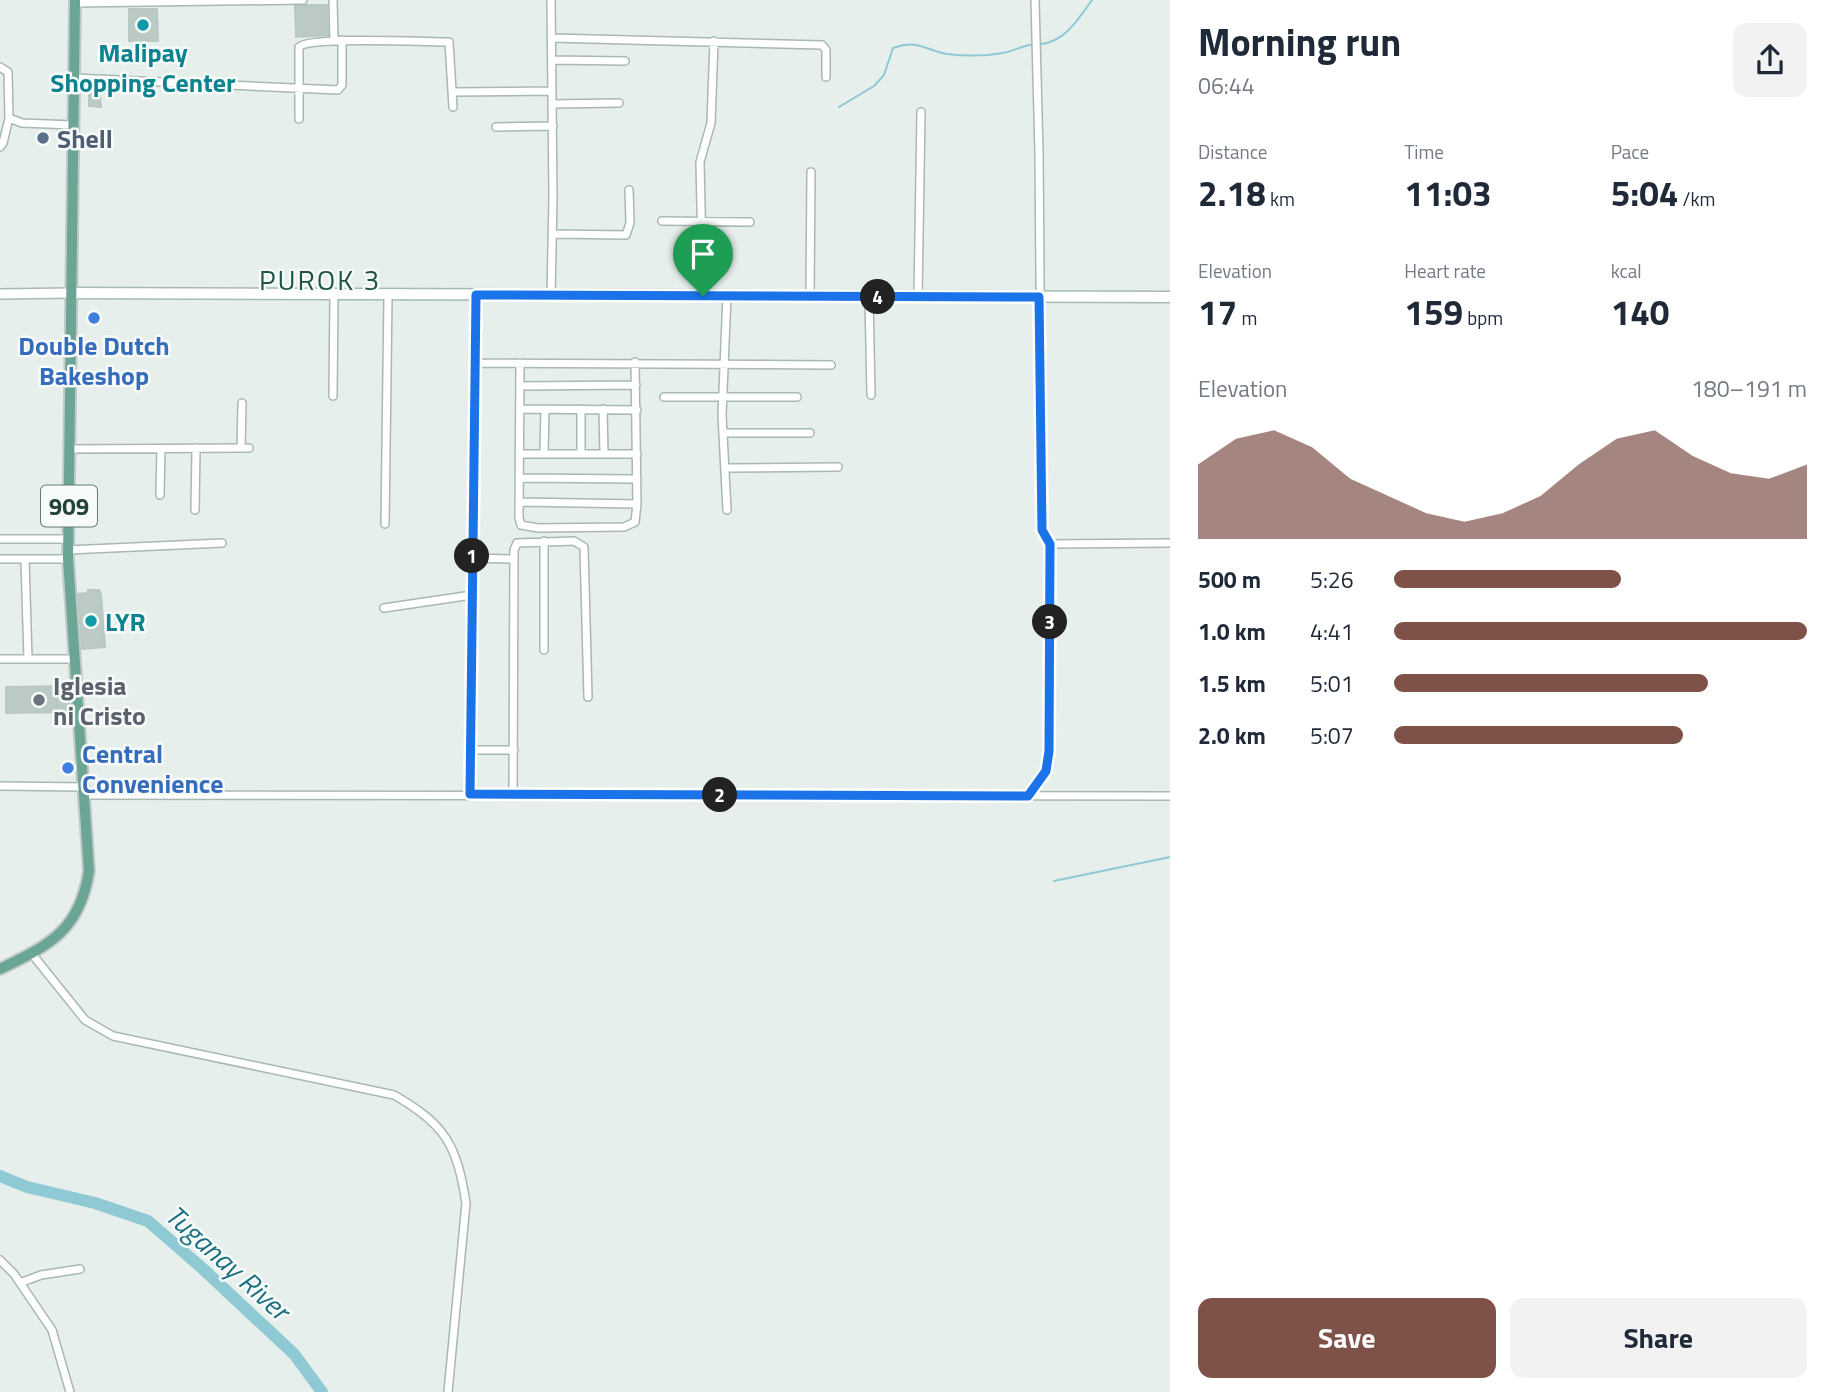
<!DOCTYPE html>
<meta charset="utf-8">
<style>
:root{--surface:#fff;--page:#f2f2f3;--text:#1f2937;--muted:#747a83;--accent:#7f5249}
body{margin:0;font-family:"Titillium Web",sans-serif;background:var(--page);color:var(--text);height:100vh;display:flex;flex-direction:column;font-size:26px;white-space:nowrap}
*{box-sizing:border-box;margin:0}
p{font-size:23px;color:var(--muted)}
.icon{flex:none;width:38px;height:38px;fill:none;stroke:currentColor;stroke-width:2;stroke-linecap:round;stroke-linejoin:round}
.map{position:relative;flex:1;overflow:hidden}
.side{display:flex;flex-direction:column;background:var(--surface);width:665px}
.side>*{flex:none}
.pin{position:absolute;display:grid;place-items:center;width:60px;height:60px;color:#fff;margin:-72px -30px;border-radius:50% 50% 50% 0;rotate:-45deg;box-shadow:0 0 7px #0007}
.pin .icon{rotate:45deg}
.km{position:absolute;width:35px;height:35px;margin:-18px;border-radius:50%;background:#222;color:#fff;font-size:19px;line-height:35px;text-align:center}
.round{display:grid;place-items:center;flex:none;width:74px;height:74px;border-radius:14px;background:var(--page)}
.headline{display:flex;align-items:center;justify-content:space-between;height:119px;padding:0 28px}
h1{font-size:38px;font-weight:700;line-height:52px}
.metrics{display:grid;grid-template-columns:repeat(3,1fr);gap:10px;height:119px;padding:7px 28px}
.metrics div{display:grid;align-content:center}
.metrics b{font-size:35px;font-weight:700}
.metrics small{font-size:19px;font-weight:400}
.metrics p{font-size:19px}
.chart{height:196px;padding:14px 28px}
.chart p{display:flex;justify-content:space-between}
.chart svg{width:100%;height:126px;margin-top:7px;fill:var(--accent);opacity:.7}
.action{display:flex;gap:14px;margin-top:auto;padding:14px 28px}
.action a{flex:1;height:80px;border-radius:14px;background:var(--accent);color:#fff;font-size:28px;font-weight:700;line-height:80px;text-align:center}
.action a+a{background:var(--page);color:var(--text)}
ul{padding:0 28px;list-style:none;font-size:23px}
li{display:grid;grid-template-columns:112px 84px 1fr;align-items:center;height:52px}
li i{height:18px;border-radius:9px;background:var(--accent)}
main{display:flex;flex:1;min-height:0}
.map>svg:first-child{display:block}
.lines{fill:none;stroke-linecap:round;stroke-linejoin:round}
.stream{stroke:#8ec9d4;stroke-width:2}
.river{stroke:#8ec9d4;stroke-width:12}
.building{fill:#bbcac4;stroke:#b8c9c2;stroke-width:2}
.minor-casing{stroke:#a8b8b2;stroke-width:10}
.tertiary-casing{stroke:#a8b8b2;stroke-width:12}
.secondary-casing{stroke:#a4bbb3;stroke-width:13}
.primary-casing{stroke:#c2cac8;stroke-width:14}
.minor{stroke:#fff;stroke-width:7}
.tertiary{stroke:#fff;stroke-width:9}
.secondary{stroke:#fff;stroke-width:10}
.primary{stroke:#6aa596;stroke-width:10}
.route-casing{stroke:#fff;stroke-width:14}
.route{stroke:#1a73e8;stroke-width:9}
.culture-dot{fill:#0f9aa8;stroke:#f7fbf9;stroke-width:2.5}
.service-dot{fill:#5c6f8a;stroke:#f7fbf9;stroke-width:2.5}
.shop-dot{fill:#3f7fe0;stroke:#f7fbf9;stroke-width:2.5}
.worship-dot{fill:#6b7280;stroke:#f7fbf9;stroke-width:2.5}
.labels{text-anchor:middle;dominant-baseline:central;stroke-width:5;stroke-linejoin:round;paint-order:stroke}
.shield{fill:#f7fbf9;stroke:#637a73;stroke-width:2}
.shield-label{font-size:24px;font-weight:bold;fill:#24423a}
.culture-label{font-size:26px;font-weight:bold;fill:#0d838f;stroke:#f7fbf9}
.service-label{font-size:26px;font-weight:bold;fill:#4e5e75;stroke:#f7fbf9;text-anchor:start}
.shop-label{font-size:26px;font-weight:bold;fill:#366cbe;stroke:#f7fbf9}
.worship-label{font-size:26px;font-weight:bold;fill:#5b616d;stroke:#f7fbf9;text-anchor:start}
.neighbourhood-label{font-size:28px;letter-spacing:2px;fill:#1f5548;stroke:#f7fbf9}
.water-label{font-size:28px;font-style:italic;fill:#1c6f80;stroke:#f7fbf9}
</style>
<main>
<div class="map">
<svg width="1170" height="1392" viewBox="0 0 1170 1392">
<rect width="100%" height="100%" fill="#e6efeb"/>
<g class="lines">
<path class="stream" d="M1041,44C1065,42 1079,18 1092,0
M839,107L874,86L884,75L893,48C920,39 924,50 947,54C964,56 986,56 1003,53C1014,51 1023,45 1035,44
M1054,881L1170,857"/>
<path class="river" d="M0,1176L27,1187L95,1203L148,1221L202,1268L294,1354L322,1392"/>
</g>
<path class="building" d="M307,5H327L328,35L296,37L295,6Z
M129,9H157L158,41H129Z
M89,85H99L101,107L89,106Z
M88,590H99L101,594L105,647L82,649L78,594L88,593Z
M69,686L70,712L6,713V687Z"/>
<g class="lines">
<defs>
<path id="minor" d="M333,0L334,40
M75,3L303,0
M552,38L822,45L826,50V77
M552,60L625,61
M0,67L8,72L9,118L22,123L73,125
M74,78L338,90L342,85V40
M453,92L552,91
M552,104L619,103
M299,119V47C309,36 425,42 449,42L453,107
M496,127L553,126
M0,147L3,143L9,118
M662,221L750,222
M553,234L626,235L630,223L629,190
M551,296L553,197L551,0
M703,296L700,162L711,123L714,41
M727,296L722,415L727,510
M810,297L811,172
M869,297L871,395
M918,297L921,112
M475,363L831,365
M520,363L519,518L521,525L538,528L624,527L635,522L637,504L635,362
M520,386L636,385
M333,396L334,295
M664,397H797
M520,409L637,410
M603,409L604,454
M723,433H810
M241,448L242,403
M69,449L249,448
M519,454H637
M544,454L545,409
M581,454V409
M726,468L838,467
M519,478L637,479
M160,495L161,449
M519,502L637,504
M195,510L196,448
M385,524L388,295
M0,539H68
M544,541V650
M1050,544L1170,543
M68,550L222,543
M472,558L513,559
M0,559H68
M25,560L28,659
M384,608L472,595
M0,659H74
M472,750H514
M0,786L84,787
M470,794L472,750L476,295
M513,794L514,550L517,543L574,541L584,547L588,697
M84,795L1170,796
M1028,796L1046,771L1049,751L1050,544L1042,530L1039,153L1035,0
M32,954L85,1020L113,1036L394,1095C445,1124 457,1145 466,1203L448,1392
M0,1260L14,1274L52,1330L70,1392
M20,1283L41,1275L80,1269"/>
<path id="tertiary" d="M0,294L71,293"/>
<path id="secondary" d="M71,293L1170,297"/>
<path id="primary" d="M0,969C50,945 80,930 89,871L68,559L75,0"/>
</defs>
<use href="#minor" class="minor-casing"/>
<use href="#tertiary" class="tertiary-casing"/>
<use href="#secondary" class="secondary-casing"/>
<use href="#primary" class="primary-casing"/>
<use href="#minor" class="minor"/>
<use href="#tertiary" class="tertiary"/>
<use href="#secondary" class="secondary"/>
<use href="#primary" class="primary"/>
</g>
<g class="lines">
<defs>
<path id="route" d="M476,295L1039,297L1042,530L1050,544L1049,751L1046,771L1028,796L470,794Z"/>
</defs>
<use href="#route" class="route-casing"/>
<use href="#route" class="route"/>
</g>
<g class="culture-dot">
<circle cx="143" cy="25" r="7"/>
<circle cx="91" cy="621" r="7"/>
</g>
<circle class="service-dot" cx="43" cy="138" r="7"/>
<g class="shop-dot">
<circle cx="94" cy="318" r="7"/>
<circle cx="68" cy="768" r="7"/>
</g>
<circle class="worship-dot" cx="39" cy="700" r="7"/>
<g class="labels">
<rect class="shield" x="41" y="485.5" width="56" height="41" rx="5"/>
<g class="shield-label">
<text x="69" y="506">909</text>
</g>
<g class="culture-label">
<text x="143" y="52">Malipay<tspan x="143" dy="30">Shopping Center</tspan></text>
<text x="105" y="621" text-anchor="start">LYR</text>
</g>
<g class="service-label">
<text x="57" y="138">Shell</text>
</g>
<g class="shop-label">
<text x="94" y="345">Double Dutch<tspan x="94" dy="30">Bakeshop</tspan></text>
<text x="82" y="753" text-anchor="start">Central<tspan x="82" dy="30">Convenience</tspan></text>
</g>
<g class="worship-label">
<text x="53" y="685">Iglesia<tspan x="53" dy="30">ni Cristo</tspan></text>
</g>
<g class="neighbourhood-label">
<text x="320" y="279">PUROK 3</text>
</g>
<g class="water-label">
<text transform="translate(228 1262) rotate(42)">Tuganay River</text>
</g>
</g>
</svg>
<div class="pin" style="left:703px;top:296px;background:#1e9e55"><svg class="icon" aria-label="arrive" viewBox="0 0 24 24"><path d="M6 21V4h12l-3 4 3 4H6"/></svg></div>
<b class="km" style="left:472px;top:556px">1</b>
<b class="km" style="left:720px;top:795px">2</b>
<b class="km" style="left:1050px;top:622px">3</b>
<b class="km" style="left:878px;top:297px">4</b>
</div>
<section class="side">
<div class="headline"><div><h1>Morning run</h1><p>06:44</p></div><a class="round"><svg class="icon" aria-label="share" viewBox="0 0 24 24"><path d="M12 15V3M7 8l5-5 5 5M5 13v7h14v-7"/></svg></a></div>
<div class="metrics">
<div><p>Distance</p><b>2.18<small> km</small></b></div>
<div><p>Time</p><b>11:03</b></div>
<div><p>Pace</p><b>5:04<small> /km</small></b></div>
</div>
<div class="metrics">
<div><p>Elevation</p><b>17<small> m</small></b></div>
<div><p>Heart rate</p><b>159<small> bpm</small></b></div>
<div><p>kcal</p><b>140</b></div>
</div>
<div class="chart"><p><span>Elevation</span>180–191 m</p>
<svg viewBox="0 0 160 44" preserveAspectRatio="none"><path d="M0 44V18L10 9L20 6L30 12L40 23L50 29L60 35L70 38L80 35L90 29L100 18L110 9L120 6L130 15L140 21L150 23L160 18V44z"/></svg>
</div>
<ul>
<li><b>500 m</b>5:26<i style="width:55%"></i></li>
<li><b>1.0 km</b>4:41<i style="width:100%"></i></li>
<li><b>1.5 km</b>5:01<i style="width:76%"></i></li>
<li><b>2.0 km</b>5:07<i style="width:70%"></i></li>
</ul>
<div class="action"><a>Save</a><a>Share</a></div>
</section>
</main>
